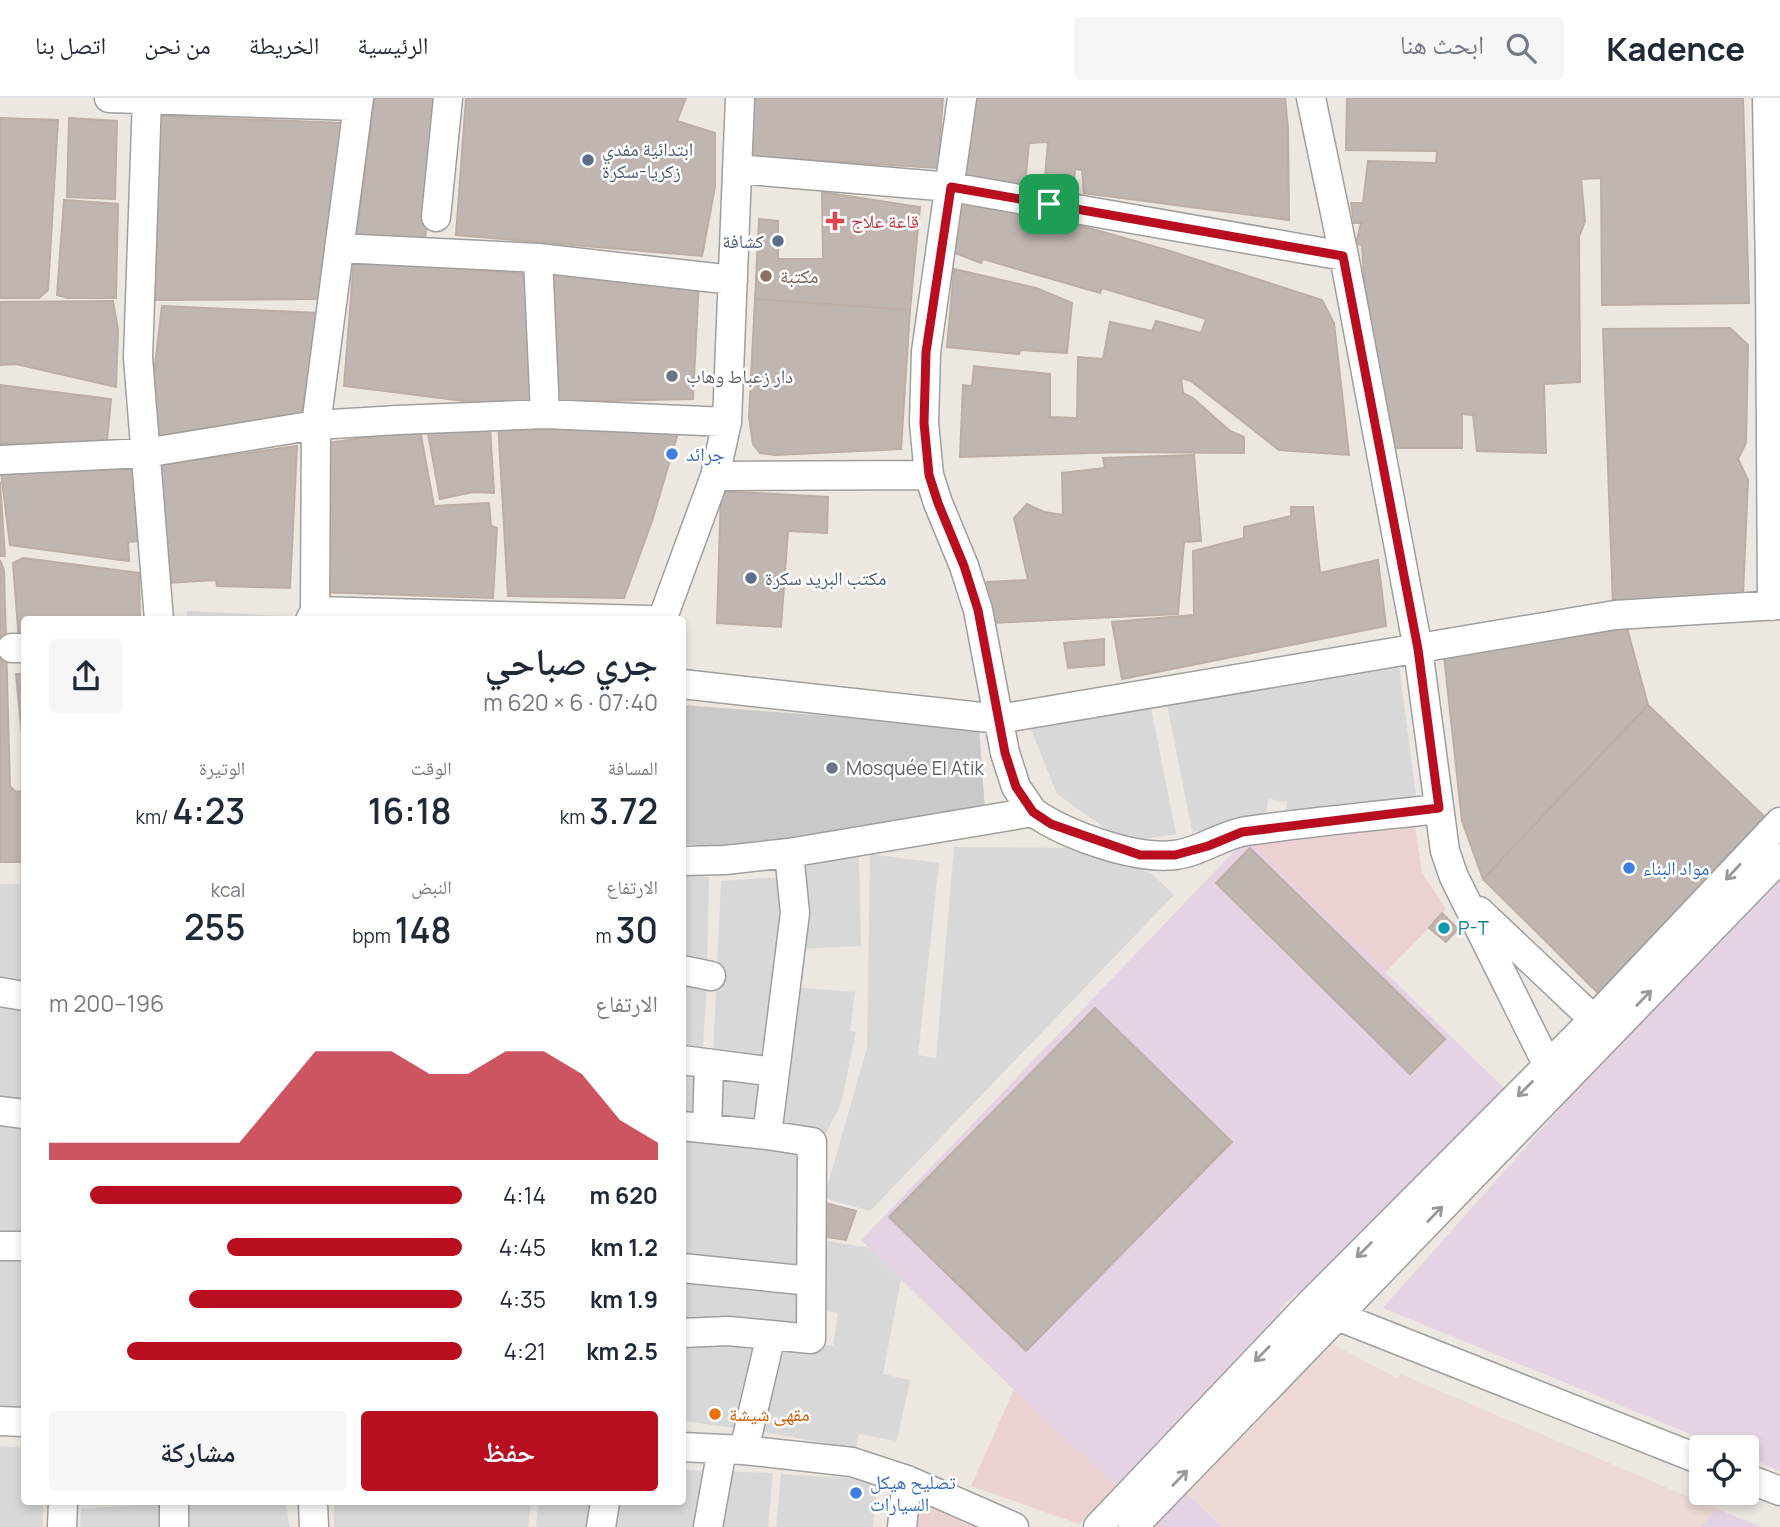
<!DOCTYPE html>
<html lang="ar">
<meta charset="utf-8">
<style>
:root{--surface:#fff;--page:#f6f6f7;--text:#1f2937;--muted:#747a83;--line:#e0e1e3;--accent:#b80e20}
body{margin:0;font-family:Manrope,"Noto Naskh Arabic",sans-serif;background:var(--page);color:var(--text);direction:rtl;height:100vh;display:flex;flex-direction:column;font-size:26px;white-space:nowrap}
*{box-sizing:border-box;margin:0}
p{font-size:23px;color:var(--muted)}
.icon{flex:none;width:38px;height:38px;fill:none;stroke:currentColor;stroke-width:2;stroke-linecap:round;stroke-linejoin:round}
.map{position:relative;flex:1;overflow:hidden;direction:ltr}
.sheet{position:absolute;left:21px;top:518px;width:665px;height:889px;display:flex;flex-direction:column;background:var(--surface);border-radius:7px;box-shadow:0 4px 10px #0003;direction:rtl}
.sheet>*{flex:none}
.controls{position:absolute;left:1689px;top:1337px;display:grid;gap:14px}
.controls a{display:grid;place-items:center;width:70px;height:70px;border-radius:7px;background:var(--surface);box-shadow:0 4px 10px #0003;font-size:35px}
.pin{position:absolute;display:grid;place-items:center;width:60px;height:60px;color:#fff;margin:-30px;border-radius:14px;box-shadow:0 4px 10px #0006}
.round{display:grid;place-items:center;flex:none;width:74px;height:74px;border-radius:7px;background:var(--page)}
.headline{display:flex;align-items:center;justify-content:space-between;height:119px;padding:0 28px}
h1{font-size:38px;font-weight:600;line-height:52px}
.stats{display:grid;grid-template-columns:repeat(3,1fr);gap:10px;height:119px;padding:7px 28px}
.stats div{display:grid;align-content:center}
.stats b{font-size:35px;font-weight:600}
.stats small{font-size:19px;font-weight:400}
.stats p{font-size:19px}
.chart{height:196px;padding:14px 28px}
.chart p{display:flex;justify-content:space-between}
.chart svg{width:100%;height:126px;margin-top:7px;fill:var(--accent);opacity:.7}
.action{display:flex;gap:14px;margin-top:auto;padding:14px 28px}
.action a{flex:1;height:80px;border-radius:7px;background:var(--accent);color:#fff;font-size:28px;font-weight:600;line-height:80px;text-align:center}
.action a+a{background:var(--page);color:var(--text)}
ul{padding:0 28px;list-style:none;font-size:23px}
li{display:grid;grid-template-columns:112px 84px 1fr;align-items:center;height:52px}
li i{height:18px;border-radius:9px;background:var(--accent)}
header{display:flex;align-items:center;gap:42px;box-sizing:border-box;height:98px;padding:0 35px;background:var(--surface);border-bottom:2px solid var(--line)}
header strong{font-size:33px}
nav{display:flex;gap:38px;margin-inline-start:auto;font-size:24px}
.search{width:490px;height:63px;background:var(--page);display:flex;align-items:center;gap:18px;box-sizing:border-box;padding:0 24px;border-radius:7px;color:var(--muted);font-size:26px}
.map>svg:first-child{display:block}
.residential{fill:#d9d8d8}
.commercial{fill:#ecd1d3}
.industrial{fill:#e5d3e3}
.religious{fill:#c9c9c9}
.military{fill:#edd9d5}
.building{fill:#c0b6b1;stroke:#bcada5;stroke-width:2}
.lines{fill:none;stroke-linecap:round;stroke-linejoin:round}
.minor-casing{stroke:#9f9f9f;stroke-width:31}
.minor{stroke:#fff;stroke-width:28}
.oneway{stroke:#989898}
.route-casing{stroke:#fff;stroke-width:14}
.route{stroke:#b80e20;stroke-width:9}
.service-dot{fill:#5c6f8a;stroke:#fff;stroke-width:2.5}
.health-dot{fill:#e0444e;stroke:#fff;stroke-width:2.5}
.education-dot{fill:#8d6e63;stroke:#fff;stroke-width:2.5}
.worship-dot{fill:#6b7280;stroke:#fff;stroke-width:2.5}
.shop-dot{fill:#3f7fe0;stroke:#fff;stroke-width:2.5}
.culture-dot{fill:#0f9aa8;stroke:#fff;stroke-width:2.5}
.food-dot{fill:#e8710a;stroke:#fff;stroke-width:2.5}
.labels{text-anchor:middle;dominant-baseline:central;stroke-width:5;stroke-linejoin:round;paint-order:stroke}
.service-label{font-size:19px;fill:#4e5e75;stroke:#fff;text-anchor:start}
.health-label{font-size:19px;fill:#be3a42;stroke:#fff;text-anchor:start}
.education-label{font-size:19px;fill:#785e54;stroke:#fff;text-anchor:start}
.worship-label{font-size:19px;fill:#5b616d;stroke:#fff;text-anchor:start}
.shop-label{font-size:19px;fill:#366cbe;stroke:#fff;text-anchor:start}
.culture-label{font-size:19px;fill:#0d838f;stroke:#fff;text-anchor:start}
.food-label{font-size:19px;fill:#c56008;stroke:#fff;text-anchor:start}
</style>
<header>
<strong>Kadence</strong>
<div class="search"><svg class="icon" aria-label="search" viewBox="0 0 24 24"><circle cx="10" cy="10" r="6"/><path d="M15 15l6 6"/></svg>ابحث هنا</div>
<nav><a>الرئيسية</a><a>الخريطة</a><a>من نحن</a><a>اتصل بنا</a></nav>
</header>
<div class="map">
<svg width="1780" height="1429" viewBox="0 0 1780 1429">
<rect width="100%" height="100%" fill="#ece7e1"/>
<path class="residential" d="M187,513L302,519L301,522H187Z
M1399,567L1417,705L1285,722L1287,704L1268,701L1265,724L1192,734L1167,606Z
M1151,609L1176,736L1124,744L1057,696L1030,629Z
M954,749L1085,750L1152,776L1174,797L870,1113L824,1100L867,950L870,756L939,765L918,957L936,960Z
M859,758L861,848L796,851L798,768Z
M682,776L709,779L707,869L683,864Z
M782,779L786,844L766,966L713,958L721,783Z
M0,786H24V886L0,883Z
M683,882L707,888L702,958L683,955Z
M792,889L855,894L850,933L856,934L841,1006L826,1035L773,1028Z
M0,901L24,905V1005L0,1002Z
M683,967L702,970V1024L683,1021Z
M713,972L766,979L760,1029L713,1024Z
M0,1023L24,1026V1141H0Z
M682,1037L803,1052L804,1168L683,1158Z
M821,1142L870,1150L901,1181L883,1276L910,1282L897,1343L859,1336L856,1351L753,1332L776,1241L833,1248L838,1215L815,1211Z
M0,1154H24V1309H0Z
M683,1180L805,1195V1236L683,1223Z
M762,1240L743,1331L683,1323V1241Z
M0,1348L24,1350V1404H43V1429H0Z
M683,1372L709,1373L699,1429H605L609,1404H682Z
M725,1373L773,1375L768,1429H716Z
M781,1376L878,1382L873,1429H776Z
M183,1404H285L290,1429H183Z
M334,1404H531L528,1429H334Z
M538,1404H601L597,1429H536Z
M165,1405V1429H80L81,1411Z"/>
<path class="commercial" d="M1414,722L1422,774L1446,812L1385,875L1254,747L1265,737Z
M1014,1292L1116,1388L1079,1426L971,1388Z
M930,1407L986,1429H917L919,1415Z"/>
<path class="industrial" d="M1247,740L1504,990L1303,1196H1296L1281,1210L1279,1219L1116,1388L1014,1292L861,1142Z
M1780,771V1373L1747,1359L1746,1349H1722L1383,1210L1563,1007Z
M1187,1395L1222,1429H1154Z
M1717,1411L1761,1429H1700Z"/>
<path class="religious" d="M682,607L979,629L985,712L742,750L683,746Z"/>
<path class="military" d="M1332,1246L1397,1280L1400,1276L1717,1411L1700,1429H1222L1187,1395Z"/>
<path class="building" d="M375,0H438L424,154L355,146Z
M466,0H686L677,23L715,35V89L702,158L456,137Z
M750,0H943L938,70L745,58Z
M974,0H1285L1288,30L1289,122L1084,95L1082,72L1075,71L1073,94L1044,90L1048,44L1029,45L1025,87L965,77Z
M1347,0H1743L1749,205L1602,207L1601,80L1581,81L1585,123L1579,139L1580,284L1544,286L1546,355L1477,353L1473,317L1462,316V350H1390L1367,228L1362,147L1356,146L1361,125H1354L1351,105H1363L1368,63L1436,65L1437,53L1346,52Z
M161,18L343,25L320,201L151,202Z
M0,20L58,22L48,192L39,200H0Z
M69,20L117,23L115,101L67,99Z
M822,94L920,109L910,212L755,201L759,121L778,123V161H823Z
M64,102L118,106L116,200H68L57,197Z
M955,102L1089,130L1170,153L1322,202L1334,225L1349,357L1279,352L1191,283L1181,280L1183,295L1193,300L1230,333L1244,339V355L1123,354L960,359L963,287L972,288L974,268L1050,276V319L1077,320L1078,259L1103,261L1110,224L1152,233L1156,223L1201,235L1206,221L1102,190L1100,195L983,161L981,165L950,153Z
M354,160L534,177L533,308L473,310L464,303L344,288Z
M547,168L699,181L693,301L551,304Z
M954,171L1036,190L1072,205L1067,255L1020,252L1019,256L947,249Z
M755,201L910,212L901,351L775,357L760,355L753,346L749,319Z
M113,203L118,232L116,289L16,266L0,267V204Z
M162,208L319,215L300,325L159,341L153,307V283Z
M1730,230L1748,247L1746,345L1738,361L1748,382L1743,497L1613,507L1603,231Z
M0,287L111,301L107,343L0,346Z
M684,315L652,423L624,500L508,498L498,324Z
M490,328L494,395L473,394L440,401L427,330Z
M420,332L434,408L489,405L491,428L497,430L493,500L317,494L319,346Z
M297,348L290,490L217,488L216,482L167,485L159,367Z
M1194,357L1201,443L1184,444L1178,516L992,525L987,484L1028,482L1014,420L1027,406L1044,414L1063,417L1062,375L1105,370L1103,360Z
M136,362L139,443L128,444L129,463L10,447L0,366Z
M0,384L5,458H0Z
M721,393L828,399L827,435L788,433L781,529L717,525Z
M1291,409H1313L1320,475L1378,462L1386,528L1122,581L1112,524L1194,517L1193,453L1244,440V429L1291,418Z
M23,460L139,475L140,522H24V543H19L13,465Z
M0,462L4,472L10,688L16,694L24,693V764H0Z
M1627,530L1648,607L1483,781L1462,723L1444,558Z
M1104,541V567L1068,570L1064,545Z
M16,576H24V658Z
M1648,607L1767,721L1599,896L1483,781Z
M1250,750L1445,941L1410,976L1216,785Z
M1442,815L1458,831L1446,844L1429,830Z
M1095,910L1232,1044L1026,1253L889,1119Z
M825,1105L856,1113L846,1142L819,1138Z"/>
<g class="lines">
<defs>
<path id="minor" d="M109,0L358,8
M147,0L138,260L159,522
M1311,0L1344,158L1418,551L1445,753L1454,779L1548,968L1563,984
M1767,0L1770,175L1772,508
M737,71L951,89L1344,158
M436,119L448,0
M339,150L538,160L733,182
M538,160L545,316
M0,362L145,355L316,327L398,322L545,316L727,324
M715,378L929,377
M315,513L648,522
M310,522L315,513L316,327L359,0
M662,522L715,378L727,324L740,0
M12,550H24
M682,586L999,621L1615,517L1780,507
M1033,714C1066,737 1135,762 1175,757C1200,754 1222,737 1246,733C1310,724 1375,718 1439,711
M682,763L725,762L789,755L1033,714L1016,689L1005,655L978,512L964,468L938,405L929,377L924,325L926,254L962,0
M1479,813L1607,934
M682,872L711,878
M0,894L24,898
M682,962L774,974
M0,1013L24,1016
M682,1028L767,1037
M707,1031L709,966
M0,1148H24
M682,1170L811,1183
M1322,1212L1701,1362
M682,1235L728,1233L771,1237
M0,1323L24,1324
M682,1349L744,1352L852,1364L907,1382L1014,1429
M744,1352L771,1237L811,1241L812,1044L767,1037L795,815L789,755
M1746,1380L1780,1393
M313,1404L314,1429
M62,1429L63,1404
M174,1429V1404
M601,1429L605,1404
M708,1429L722,1351
M902,1429L907,1382
M1098,1429L1309,1207L1594,921L1780,724
M1133,1429L1780,760"/>
</defs>
<use href="#minor" class="minor-casing"/>
<use href="#minor" class="minor"/>
</g>
<defs><path id="oneway-shaft" d="M-6 0H5M1.5-3L5.5 0L1.5 3" fill="none" stroke-width="1.6" stroke-linecap="round" stroke-linejoin="round" transform="scale(1.75)"/></defs>
<g class="oneway">
<use href="#oneway-shaft" transform="translate(1733 774) rotate(133)"/>
<use href="#oneway-shaft" transform="translate(1644 900) rotate(-46)"/>
<use href="#oneway-shaft" transform="translate(1525 991) rotate(135)"/>
<use href="#oneway-shaft" transform="translate(1435 1116) rotate(-46)"/>
<use href="#oneway-shaft" transform="translate(1364 1152) rotate(135)"/>
<use href="#oneway-shaft" transform="translate(1262 1256) rotate(134)"/>
<use href="#oneway-shaft" transform="translate(1180 1380) rotate(-46)"/>
</g>
<g class="lines">
<defs>
<path id="route" d="M951,89L1343,158L1418,551L1439,710L1242,734L1208,748L1175,757H1140L1051,726L1033,714L1016,689L1005,655L978,512L964,468L938,405L929,377L924,325L926,254Z"/>
</defs>
<use href="#route" class="route-casing"/>
<use href="#route" class="route"/>
</g>
<g class="service-dot">
<circle cx="588" cy="62" r="7"/>
<circle cx="778" cy="143" r="7"/>
<circle cx="751" cy="480" r="7"/>
</g>
<path class="health-dot" d="M831.5 112.5h7v7h7v7h-7v7h-7v-7h-7v-7h7z"/>
<circle class="education-dot" cx="766" cy="178" r="7"/>
<g class="worship-dot">
<circle cx="672" cy="278" r="7"/>
<circle cx="832" cy="670" r="7"/>
</g>
<g class="shop-dot">
<circle cx="672" cy="356" r="7"/>
<circle cx="1629" cy="770" r="7"/>
<circle cx="856" cy="1395" r="7"/>
</g>
<circle class="culture-dot" cx="1444" cy="830" r="7"/>
<circle class="food-dot" cx="715" cy="1316" r="7"/>
<g class="labels">
<g class="service-label">
<text x="602" y="51">ابتدائية مفدي<tspan x="602" dy="22">زكريا-سكرة</tspan></text>
<text x="764" y="143" text-anchor="end">كشافة</text>
<text x="765" y="480">مكتب البريد سكرة</text>
</g>
<g class="health-label">
<text x="851" y="123">قاعة علاج</text>
</g>
<g class="education-label">
<text x="780" y="178">مكتبة</text>
</g>
<g class="worship-label">
<text x="686" y="278">دار زعباط وهاب</text>
<text x="846" y="670">Mosquée El Atik</text>
</g>
<g class="shop-label">
<text x="686" y="356">جرائد</text>
<text x="1643" y="770">مواد البناء</text>
<text x="870" y="1384">تصليح هيكل<tspan x="870" dy="22">السيارات</tspan></text>
</g>
<g class="culture-label">
<text x="1458" y="830">P-T</text>
</g>
<g class="food-label">
<text x="729" y="1316">مقهى شيشة</text>
</g>
</g>
</svg>
<div class="controls">
<a><svg class="icon" aria-label="locate" viewBox="0 0 24 24"><circle cx="12" cy="12" r="6"/><path d="M12 2v4M12 18v4M2 12h4M18 12h4"/></svg></a>
</div>
<div class="pin" style="left:1049px;top:106px;background:#1e9e55"><svg class="icon" aria-label="arrive" viewBox="0 0 24 24"><path d="M6 21V4h12l-3 4 3 4H6"/></svg></div>
<section class="sheet">
<div class="headline"><div><h1>جري صباحي</h1><p>07:40 · 6 × 620 m</p></div><a class="round"><svg class="icon" aria-label="share" viewBox="0 0 24 24"><path d="M12 15V3M7 8l5-5 5 5M5 13v7h14v-7"/></svg></a></div>
<div class="stats">
<div><p>المسافة</p><b>3.72<small> km</small></b></div>
<div><p>الوقت</p><b>16:18</b></div>
<div><p>الوتيرة</p><b>4:23<small> /km</small></b></div>
</div>
<div class="stats">
<div><p>الارتفاع</p><b>30<small> m</small></b></div>
<div><p>النبض</p><b>148<small> bpm</small></b></div>
<div><p>kcal</p><b>255</b></div>
</div>
<div class="chart"><p><span>الارتفاع</span>196–200 m</p>
<svg viewBox="0 0 160 44" preserveAspectRatio="none"><path d="M0 44V38L10 38L20 38L30 38L40 38L50 38L60 22L70 6L80 6L90 6L100 14L110 14L120 6L130 6L140 14L150 30L160 38V44z"/></svg>
</div>
<ul>
<li><b>620 m</b>4:14<i style="width:90%"></i></li>
<li><b>1.2 km</b>4:45<i style="width:57%"></i></li>
<li><b>1.9 km</b>4:35<i style="width:66%"></i></li>
<li><b>2.5 km</b>4:21<i style="width:81%"></i></li>
</ul>
<div class="action"><a>حفظ</a><a>مشاركة</a></div>
</section>
</div>
